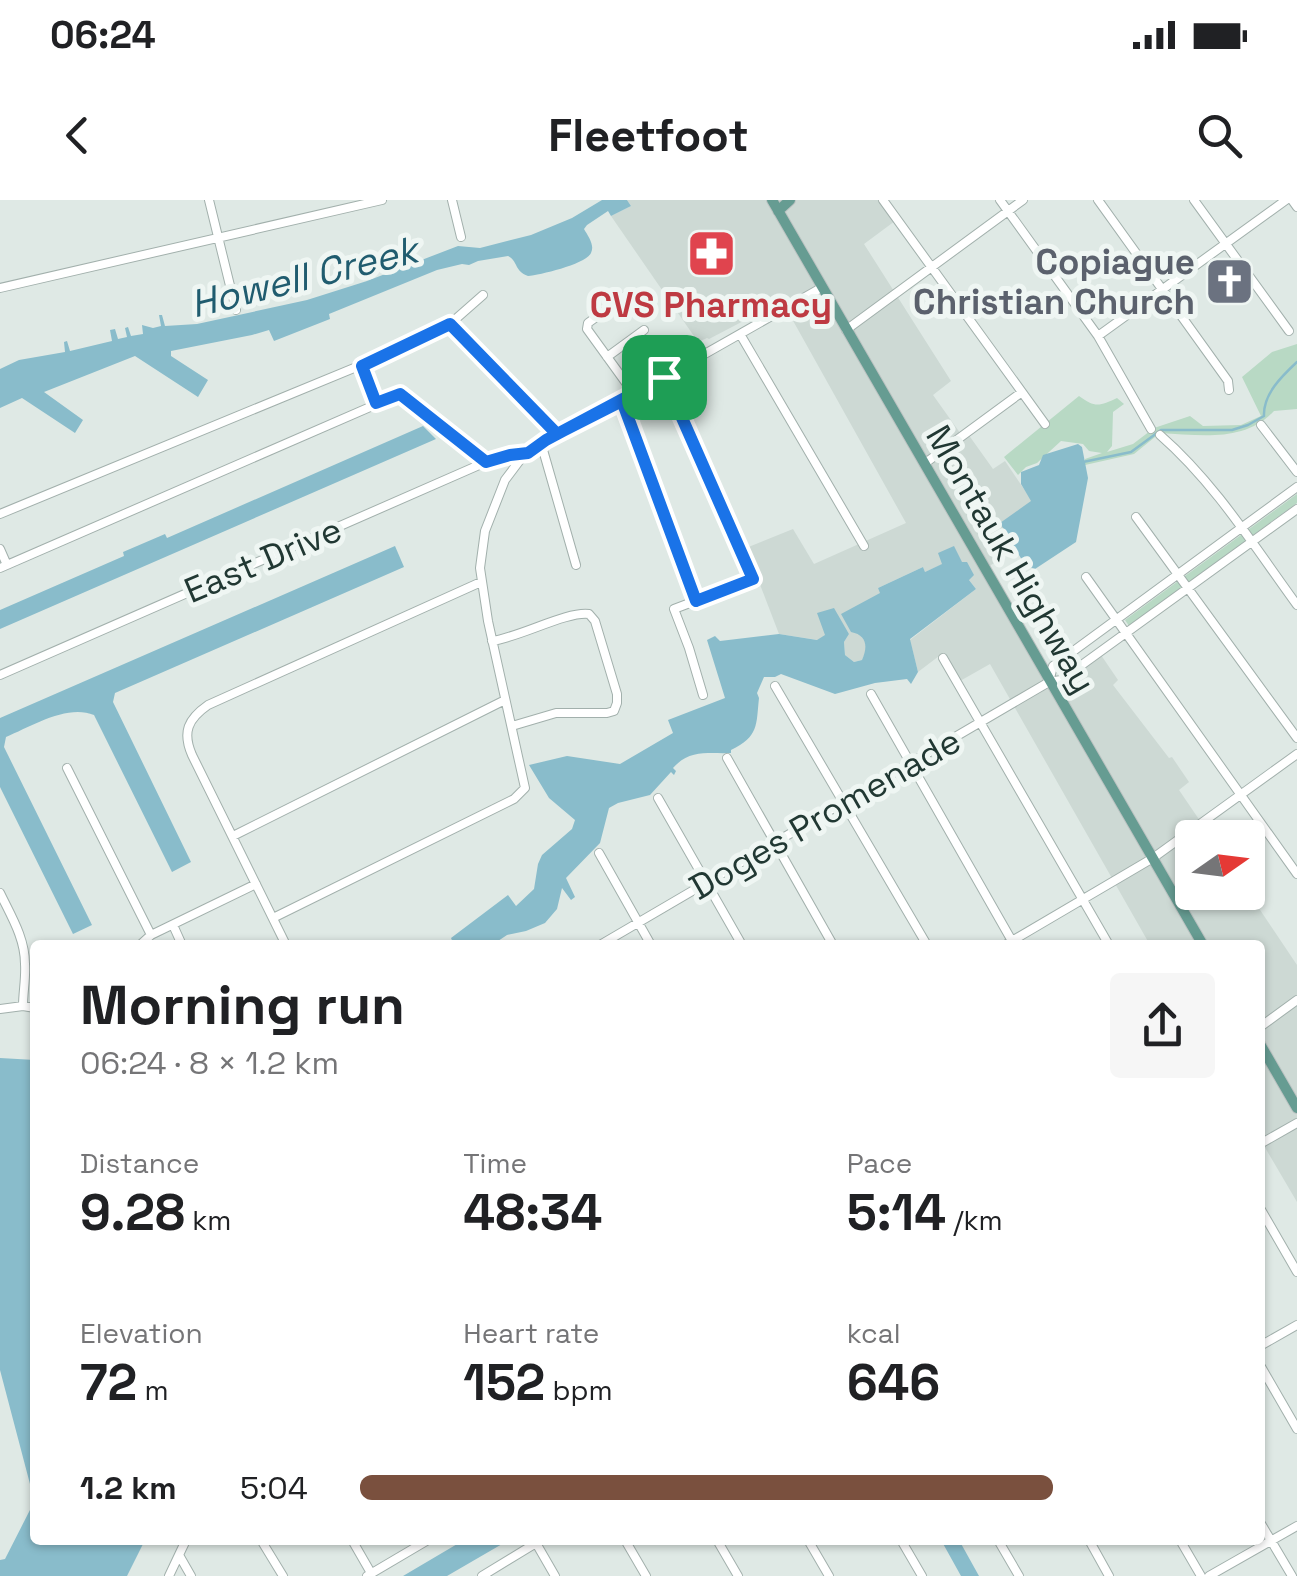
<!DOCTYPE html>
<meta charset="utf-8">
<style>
:root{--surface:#fff;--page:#f6f6f6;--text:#202124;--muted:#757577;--accent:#7a503e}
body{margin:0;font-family:"Space Grotesk",sans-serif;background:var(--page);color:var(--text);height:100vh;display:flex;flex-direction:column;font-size:38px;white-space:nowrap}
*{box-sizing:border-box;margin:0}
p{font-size:32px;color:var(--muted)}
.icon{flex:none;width:55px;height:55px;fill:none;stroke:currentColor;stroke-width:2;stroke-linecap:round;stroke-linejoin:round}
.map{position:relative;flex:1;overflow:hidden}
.sheet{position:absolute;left:30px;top:740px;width:1235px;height:605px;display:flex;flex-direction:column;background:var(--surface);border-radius:10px;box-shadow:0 2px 8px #0004}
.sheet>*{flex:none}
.needle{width:65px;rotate:76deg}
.tools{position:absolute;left:1175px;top:620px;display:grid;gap:20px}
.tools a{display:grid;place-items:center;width:90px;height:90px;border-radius:10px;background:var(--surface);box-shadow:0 2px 8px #0004;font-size:50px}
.pin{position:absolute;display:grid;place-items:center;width:85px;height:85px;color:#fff;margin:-42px;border-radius:20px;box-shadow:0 5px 15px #0006}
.round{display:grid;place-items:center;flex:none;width:105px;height:105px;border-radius:10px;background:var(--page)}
.summary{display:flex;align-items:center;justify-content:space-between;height:170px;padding:0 50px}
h1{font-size:55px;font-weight:600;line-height:75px}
.stats{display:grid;grid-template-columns:repeat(3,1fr);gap:15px;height:170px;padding:10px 50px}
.stats div{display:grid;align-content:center}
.stats b{font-size:50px;font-weight:600}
.stats small{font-size:28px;font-weight:400}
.stats p{font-size:28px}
ul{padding:0 50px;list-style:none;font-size:32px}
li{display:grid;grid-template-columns:160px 120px 1fr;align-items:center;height:75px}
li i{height:25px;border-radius:12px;background:var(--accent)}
.status{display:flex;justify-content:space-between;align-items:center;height:70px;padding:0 50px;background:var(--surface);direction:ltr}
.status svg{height:28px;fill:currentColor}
header{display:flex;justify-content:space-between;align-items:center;height:130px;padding:0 50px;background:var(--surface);font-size:45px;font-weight:600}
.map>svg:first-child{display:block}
.built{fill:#cdd9d4}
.green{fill:#b8d9c4}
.water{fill:#89bccb}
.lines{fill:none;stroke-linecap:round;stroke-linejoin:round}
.stream{stroke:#89bccb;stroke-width:2.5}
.minor-casing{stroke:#a2b0ac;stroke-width:10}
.major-casing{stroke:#bcc3c2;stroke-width:12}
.minor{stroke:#fff;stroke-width:8}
.major{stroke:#669c92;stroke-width:10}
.route-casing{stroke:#fff;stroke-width:20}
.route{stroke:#1a73e8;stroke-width:12}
.labels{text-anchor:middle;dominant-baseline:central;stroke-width:10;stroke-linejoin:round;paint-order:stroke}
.worship-label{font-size:35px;font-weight:bold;fill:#5b616d;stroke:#eff6f3;text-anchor:end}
.health-label{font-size:35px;font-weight:bold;fill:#be3a42;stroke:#eff6f3}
.street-label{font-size:35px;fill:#213833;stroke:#eff6f3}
.water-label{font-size:38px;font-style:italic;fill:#205c6f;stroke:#eff6f3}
</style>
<div class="status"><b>06:24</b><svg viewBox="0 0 49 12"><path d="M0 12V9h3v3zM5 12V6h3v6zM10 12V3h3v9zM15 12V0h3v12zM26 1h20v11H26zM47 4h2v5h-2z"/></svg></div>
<header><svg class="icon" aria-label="back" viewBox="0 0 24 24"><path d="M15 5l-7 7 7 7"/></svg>Fleetfoot<svg class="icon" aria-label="search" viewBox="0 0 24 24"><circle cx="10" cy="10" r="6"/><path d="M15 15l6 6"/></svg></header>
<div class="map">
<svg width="1297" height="1376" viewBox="0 0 1297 1376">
<rect width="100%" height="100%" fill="#dfe9e5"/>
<path class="built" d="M627,0H880L895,21L864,44L951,181L933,195L963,237L968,234L993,269L1005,261L1032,301L1001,323L1017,350L984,369L1052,490L1101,455L1118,480L1113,485L1169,558L1172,557L1189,582L1179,590L1211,637L1192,638V692H1248L1297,765V1002L1260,939V745H1150L990,464L960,481L943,453L918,472L910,440L976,389L969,380L963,363L943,364L925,372L923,367L878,388L881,393L858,433L865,441L867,450L862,460L854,462L845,455L844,442L849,434L833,409L826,435L818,440L779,434L746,348L793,329L814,364L906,323L782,101L709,139L707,138L698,142L611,16L631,6Z"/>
<path class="green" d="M1297,144V209L1274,211C1244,243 1200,235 1160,233L1134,254L1085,265V259L1102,253L1089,251L1083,244L1061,241L1037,263L1026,267L1018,275L1004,257L1079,196C1095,208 1100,206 1117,198L1124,204L1113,212L1112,246L1107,252L1133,244L1154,228L1190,216L1203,226L1241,225L1261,216L1242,177L1272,152Z
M1297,294V303L1129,426L1125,420Z"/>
<path class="water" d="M602,0H627L631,6L611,16L608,11L587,25L584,29C588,36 595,45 591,53C586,64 540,75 528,76C514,71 518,61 508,56L478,61L469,65L462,64L437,70L329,114L330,119L274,141L269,130L252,135L171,151V156L208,180L198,197L135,156L44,192L83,220L75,233L22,198L0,208V169L19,160L65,152L64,142L67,141L70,151L112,141L110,130L115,129L118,139L127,137L125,128L128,127L131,136L143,134L142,125L153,128L161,126L159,115H162L165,126L197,124L307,100L367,81L458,46L480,48L531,35L572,18Z
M423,226L436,239L0,429V410L124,356L123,352L165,334L167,338Z
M1078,244L1082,247L1088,278L1076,342L1035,369L1025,365L1000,323L1031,301L1021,284V272L1039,265L1043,255Z
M395,346L404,367L115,493L113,502L191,662L172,672L94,515C67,504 32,526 6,537L4,547L92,725L73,734L0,587V518Z
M954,346L962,362H967L974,375L969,380L976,389L910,439L918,472L911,484L907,479L875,483L835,494L781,474L775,477H764L757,493L759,498C756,526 759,536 731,550V553C708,554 690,549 673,568L676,571L674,575L671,572L650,595L618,603L609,608L600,643L566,678L575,697L571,700L562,688L557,709L545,723L526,731L507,735L492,745H454L451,738L508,695L516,706L534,689L538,664L542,655L572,629L575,620L549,598L529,565L567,556L620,564L673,533L668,520L725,498L707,440L715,436L720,441L779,434L817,440L825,435L817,413L834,408L849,434L844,442L845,455L854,462L862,460C868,447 867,435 851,432L841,414L880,393L878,388L923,367L925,372L942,364L938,353Z
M0,858L35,860V1303L0,1170Z
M35,1305V1340H143V1344L127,1376H0V1360L5,1359L32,1306Z
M464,1340H509L447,1376H403Z
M941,1340H959L979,1376H961Z"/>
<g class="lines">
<path class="stream" d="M1083,262L1131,252L1161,230H1232L1248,225L1264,216C1263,194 1282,176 1297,162"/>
<defs>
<path id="minor" d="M209,0L236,110
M452,0L461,37
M883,0L1045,224
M1000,0L1098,136L1151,229
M1098,0L1228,181L1229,190
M1194,0L1289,131
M1292,0L1297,7
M0,88L382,0
M627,95L588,123L587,129L634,194
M450,124L557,235
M846,130L1023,0
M740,134L864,346
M1098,136L1286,0
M607,157L644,130
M361,166L377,203
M664,177L753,379L674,409L689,448L703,495
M622,201L695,401
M1261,225L1297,272
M1160,235C1215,283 1254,346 1297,405
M541,243L576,365
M924,264L1022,192
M0,314L405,147L450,124L483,95
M1136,317L1297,538
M0,349L7,365
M0,368L400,194L486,262
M1086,377L1297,674
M492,441C520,437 567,411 589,414L595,421L617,494V503L614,511L607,513H556L512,526
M943,458L1109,745
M0,475L486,262L510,255L528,253
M1049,482L1053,466L1297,287
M775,486L927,745
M871,494L1012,741
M727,558L833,745
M67,568L151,735
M658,598L742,745
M233,636L505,500
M599,653L651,745
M0,693C11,716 25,738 25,764C26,778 23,792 23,806
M273,718L514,599L525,588L488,421L480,368L485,331L505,280L520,260L541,243L622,201L821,88
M173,725L182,745
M140,745L151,735L256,684
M286,745L192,555C182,532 188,519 208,505L481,382
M600,745L1049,482L1061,480L1297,309
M1005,745L1153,658L1297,554
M0,809L23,806L35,808
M1260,827L1297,800
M1260,944L1297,923
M1260,1008L1297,1072
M1260,1146L1297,1125
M1260,1165L1297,1229
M1260,1322L1292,1376
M261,1340L283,1376
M352,1340L371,1373
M625,1340L646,1376
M717,1340L738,1376
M808,1340L829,1376
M901,1340L922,1376
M998,1340L1019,1376
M1089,1340L1109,1376
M1180,1340L1201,1376
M536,1343L555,1376
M179,1355L191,1376
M169,1376L186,1340
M367,1376L428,1340
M482,1376L541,1340
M1209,1376L1297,1326"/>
<path id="major" d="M772,0L1203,745
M778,11L790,0
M1260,844L1297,908"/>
</defs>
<use href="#minor" class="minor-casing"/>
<use href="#major" class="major-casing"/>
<use href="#minor" class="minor"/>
<use href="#major" class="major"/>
</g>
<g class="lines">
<defs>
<path id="route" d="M664,177L546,240L528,253L510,255L486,262L400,194L376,203L362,166L450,124L557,234L622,201L696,401L753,379L664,177"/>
</defs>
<use href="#route" class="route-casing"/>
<use href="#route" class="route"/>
</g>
<defs>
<symbol id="pharmacy-square" viewBox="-11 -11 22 22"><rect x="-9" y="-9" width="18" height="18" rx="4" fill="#e0444e" stroke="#eff6f3"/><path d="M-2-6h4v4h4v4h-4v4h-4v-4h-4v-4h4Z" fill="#fff"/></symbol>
<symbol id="church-square" viewBox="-11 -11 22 22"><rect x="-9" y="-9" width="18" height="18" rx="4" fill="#6b7280" stroke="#eff6f3"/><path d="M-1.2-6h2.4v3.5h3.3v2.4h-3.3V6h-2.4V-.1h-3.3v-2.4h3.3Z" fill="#fff"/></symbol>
</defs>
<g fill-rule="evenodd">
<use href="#pharmacy-square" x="684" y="26" width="55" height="55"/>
<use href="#church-square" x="1202" y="54" width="55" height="55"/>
</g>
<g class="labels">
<g class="worship-label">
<text x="1195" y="62">Copiague<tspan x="1195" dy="40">Christian Church</tspan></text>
</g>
<g class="health-label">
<text x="711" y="105">CVS Pharmacy</text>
</g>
<g class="street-label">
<text transform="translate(1011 359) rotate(60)">Montauk Highway</text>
<text transform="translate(263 360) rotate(-23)">East Drive</text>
<text transform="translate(825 614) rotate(-30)">Doges Promenade</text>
</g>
<g class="water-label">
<text transform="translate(304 77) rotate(-14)">Howell Creek</text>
</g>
</g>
</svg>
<div class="tools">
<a><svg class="needle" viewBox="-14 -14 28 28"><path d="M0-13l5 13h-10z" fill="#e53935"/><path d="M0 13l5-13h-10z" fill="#757577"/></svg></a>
</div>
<div class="pin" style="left:664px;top:177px;background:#1e9e55"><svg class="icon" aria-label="arrive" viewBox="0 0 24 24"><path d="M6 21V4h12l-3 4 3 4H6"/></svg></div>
<section class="sheet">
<div class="summary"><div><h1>Morning run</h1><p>06:24 · 8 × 1.2 km</p></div><a class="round"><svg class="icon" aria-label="share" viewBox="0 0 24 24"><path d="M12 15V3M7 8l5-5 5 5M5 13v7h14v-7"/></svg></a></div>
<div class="stats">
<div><p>Distance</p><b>9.28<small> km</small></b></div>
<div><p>Time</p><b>48:34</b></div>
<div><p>Pace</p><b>5:14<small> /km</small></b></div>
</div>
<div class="stats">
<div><p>Elevation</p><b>72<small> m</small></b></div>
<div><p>Heart rate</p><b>152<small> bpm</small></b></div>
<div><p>kcal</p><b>646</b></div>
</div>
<ul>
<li><b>1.2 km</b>5:04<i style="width:81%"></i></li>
</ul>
</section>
</div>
